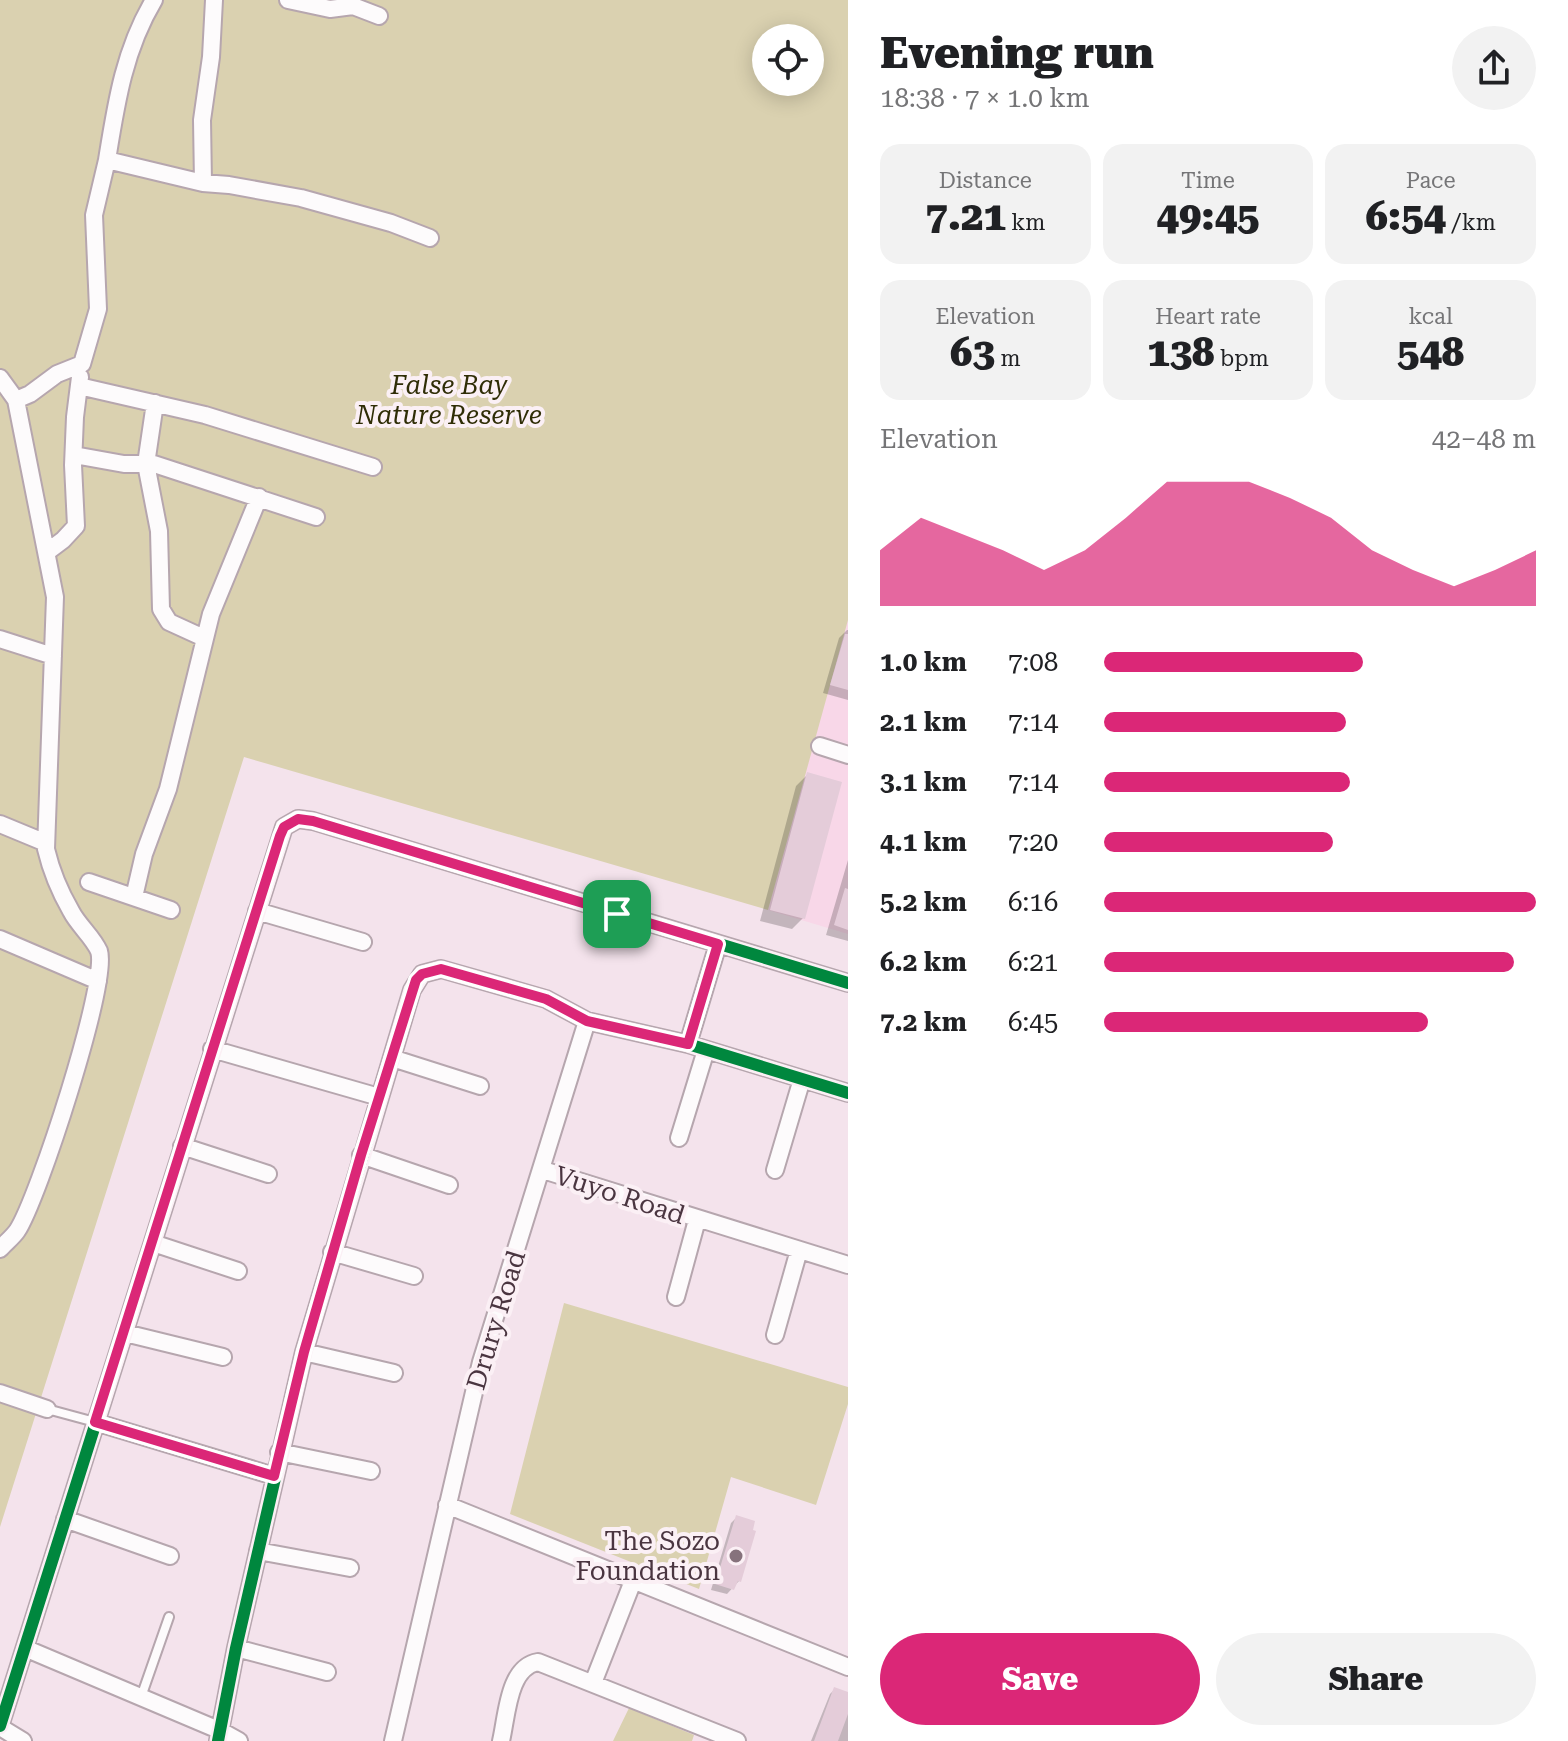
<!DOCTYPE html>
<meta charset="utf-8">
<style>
:root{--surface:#fff;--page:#f2f2f2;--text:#202124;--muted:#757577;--accent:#db2777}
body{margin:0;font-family:"Roboto Serif",serif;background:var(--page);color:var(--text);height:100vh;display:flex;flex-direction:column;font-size:30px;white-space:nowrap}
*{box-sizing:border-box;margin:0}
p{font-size:26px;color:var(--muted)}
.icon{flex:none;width:44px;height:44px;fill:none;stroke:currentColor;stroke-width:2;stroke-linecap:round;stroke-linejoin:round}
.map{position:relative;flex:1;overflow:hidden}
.drawer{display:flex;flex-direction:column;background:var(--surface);width:720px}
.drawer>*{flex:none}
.controls{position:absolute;left:752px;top:24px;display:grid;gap:16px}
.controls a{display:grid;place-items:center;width:72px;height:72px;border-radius:50%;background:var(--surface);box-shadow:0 4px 20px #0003;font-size:40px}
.pin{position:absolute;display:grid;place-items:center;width:68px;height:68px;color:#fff;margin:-34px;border-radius:16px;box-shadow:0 4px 12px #0006}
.round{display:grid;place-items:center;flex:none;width:84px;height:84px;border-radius:42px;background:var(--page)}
.overview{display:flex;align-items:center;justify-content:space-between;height:136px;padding:0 32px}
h1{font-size:44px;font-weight:800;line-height:60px}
.figures{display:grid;grid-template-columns:repeat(3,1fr);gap:12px;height:136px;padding:8px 32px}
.figures div{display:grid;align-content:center;border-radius:20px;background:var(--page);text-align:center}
.figures b{font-size:40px;font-weight:800}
.figures small{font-size:22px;font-weight:400}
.figures p{font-size:22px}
.chart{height:224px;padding:16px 32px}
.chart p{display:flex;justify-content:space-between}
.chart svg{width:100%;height:144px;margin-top:8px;fill:var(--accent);opacity:.7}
.button{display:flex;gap:16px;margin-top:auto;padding:16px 32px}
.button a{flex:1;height:92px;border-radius:48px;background:var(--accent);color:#fff;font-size:32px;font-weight:800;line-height:92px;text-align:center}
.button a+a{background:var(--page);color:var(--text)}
ul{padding:0 32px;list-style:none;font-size:26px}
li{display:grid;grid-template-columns:128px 96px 1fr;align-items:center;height:60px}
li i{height:20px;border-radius:10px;background:var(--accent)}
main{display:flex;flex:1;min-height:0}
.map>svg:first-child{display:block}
.built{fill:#f8d7e8}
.green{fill:#dad1b0;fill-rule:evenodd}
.shadow{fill:#0003}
.building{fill:#e4ccd9}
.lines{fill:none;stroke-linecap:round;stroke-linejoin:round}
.lane-casing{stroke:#b6a6ae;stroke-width:12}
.street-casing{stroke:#b6a6ae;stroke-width:20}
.lane{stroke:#fdfbfc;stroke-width:8}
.street{stroke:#fdfbfc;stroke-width:16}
.cycleway-casing{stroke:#fbf0f5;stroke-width:17}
.cycleway{stroke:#00873e;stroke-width:12}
.route-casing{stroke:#fff;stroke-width:16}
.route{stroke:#db2777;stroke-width:10}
.poi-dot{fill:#86727c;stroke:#fbf0f5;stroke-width:3}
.labels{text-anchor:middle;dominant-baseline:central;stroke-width:8;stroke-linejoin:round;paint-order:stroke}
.park-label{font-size:26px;font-style:italic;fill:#2f2d06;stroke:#fbf0f5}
.street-label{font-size:26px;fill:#4a3540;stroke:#fbf0f5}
.poi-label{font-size:26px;fill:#4a3540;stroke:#fbf0f5;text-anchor:end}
</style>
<main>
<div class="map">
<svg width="848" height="1741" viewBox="0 0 848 1741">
<rect width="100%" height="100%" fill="#f4e3ec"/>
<path class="built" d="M847,620H848V934L768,910Z"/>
<path class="green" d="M0,0H848V620L768,910L244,757L0,1527ZM766,38H810V82H766Z
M564,1303L848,1387V1404L816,1505L731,1477L699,1589L510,1514Z
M629,1708L694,1735L692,1741H613Z"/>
<path class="shadow" d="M847,630H848V700L823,693L839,638Z
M807,775L803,918L792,929L760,921L796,786Z
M848,860V941L826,935Z
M736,1518L739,1581L727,1594L711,1590L731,1523Z
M834,1690L848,1694V1741H811L830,1694Z"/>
<path class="building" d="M845,634H848V690L830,685Z
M807,772L842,782L805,919L770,910Z
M845,888L848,889V930L834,925Z
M736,1515L755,1521L753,1530L756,1531L741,1582L738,1581L734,1590L715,1584Z
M834,1687L848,1692V1714L838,1741H814Z"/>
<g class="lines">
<defs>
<path id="lane" d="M47,1409L95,1422
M141,1697L169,1617"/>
<path id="street" d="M154,0C124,50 116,104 107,160L203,183L229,185L301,198L391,223L430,238
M288,0L330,9L353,6L379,16
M203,183L202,120L211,57L214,0
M0,378L16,400L55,597L46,849C51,870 60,892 71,911C78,925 93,937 99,951C109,981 38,1200 17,1231C12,1238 5,1243 0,1249
M79,386L205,415L373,467
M16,400L30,394L57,374L82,364L98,309L94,215L107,160
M155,403L146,464L159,531L161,609L169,622L204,638
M74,455L124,464H154L316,517
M47,552L63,540L76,526L73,465L75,417L80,377
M0,639L53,656
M820,746L848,755
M0,824L46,843
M89,882L171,910
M134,897L144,854L168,789L211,614L259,497
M257,911L363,942
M0,939L98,981
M688,1044L718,944
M212,1049L379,1097
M392,1058L480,1086
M679,1138L706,1050
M182,1146L268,1174
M361,1155L449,1185
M543,1170L848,1265
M775,1170L802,1079
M153,1243L238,1271
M332,1252L414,1276
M676,1297L697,1220
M125,1333L223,1357
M775,1335L799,1250
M304,1352L394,1373
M0,1393L47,1409
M95,1422L274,1476
M279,1452L371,1471
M447,1505L848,1667
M65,1519L170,1556
M258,1551L350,1568
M236,1648L327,1672
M27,1649L221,1731L239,1741
M593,1683L633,1581
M0,1726L284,827L298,819L313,821L848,983
M0,1727L23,1741
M218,1741L236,1648L304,1352L412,990L422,974L441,969L546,999L587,1021L688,1044L848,1093
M393,1741L481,1362L587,1021
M501,1741C507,1716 508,1667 538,1662L737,1741"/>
</defs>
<use href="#lane" class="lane-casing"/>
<use href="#street" class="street-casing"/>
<use href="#lane" class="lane"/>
<use href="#street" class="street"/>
<defs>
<path id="cycleway" d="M0,1726L284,827L298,819L313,821L848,983
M218,1741L236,1648L304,1352L412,990L422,974L441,969L546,999L587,1021L688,1044L848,1093"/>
</defs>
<use href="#cycleway" class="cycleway-casing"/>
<use href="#cycleway" class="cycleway"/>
</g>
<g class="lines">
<defs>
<path id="route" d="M298,819L313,821L718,944L688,1044L587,1021L546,999L441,969L422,974L416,980L361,1155L304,1352L274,1476L95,1422L280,836L284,827Z"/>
</defs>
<use href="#route" class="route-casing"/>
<use href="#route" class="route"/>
</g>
<circle class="poi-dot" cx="736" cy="1556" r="8"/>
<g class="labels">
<g class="park-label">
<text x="449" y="385">False Bay<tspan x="449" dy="30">Nature Reserve</tspan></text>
</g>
<g class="street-label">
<text transform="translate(620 1195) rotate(18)">Vuyo Road</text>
<text transform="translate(496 1320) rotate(-73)">Drury Road</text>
</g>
<g class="poi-label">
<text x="720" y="1541">The Sozo<tspan x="720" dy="30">Foundation</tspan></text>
</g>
</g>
</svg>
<div class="controls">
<a><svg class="icon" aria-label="locate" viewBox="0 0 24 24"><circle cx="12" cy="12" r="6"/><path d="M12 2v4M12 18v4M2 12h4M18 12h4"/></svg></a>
</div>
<div class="pin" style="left:617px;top:914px;background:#1e9e55"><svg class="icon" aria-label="arrive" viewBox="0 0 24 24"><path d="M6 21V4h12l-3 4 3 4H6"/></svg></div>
</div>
<section class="drawer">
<div class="overview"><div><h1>Evening run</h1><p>18:38 · 7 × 1.0 km</p></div><a class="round"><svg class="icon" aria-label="share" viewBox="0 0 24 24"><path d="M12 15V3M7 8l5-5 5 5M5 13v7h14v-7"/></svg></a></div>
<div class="figures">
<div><p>Distance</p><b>7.21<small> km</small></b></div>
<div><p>Time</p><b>49:45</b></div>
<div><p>Pace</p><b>6:54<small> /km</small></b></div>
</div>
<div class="figures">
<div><p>Elevation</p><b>63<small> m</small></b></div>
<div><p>Heart rate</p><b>138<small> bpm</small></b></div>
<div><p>kcal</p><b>548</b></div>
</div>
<div class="chart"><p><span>Elevation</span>42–48 m</p>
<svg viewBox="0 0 160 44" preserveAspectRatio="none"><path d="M0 44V27L10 17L20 22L30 27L40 33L50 27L60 17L70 6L80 6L90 6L100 11L110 17L120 27L130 33L140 38L150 33L160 27V44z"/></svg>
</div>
<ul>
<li><b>1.0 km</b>7:08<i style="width:60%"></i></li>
<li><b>2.1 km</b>7:14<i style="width:56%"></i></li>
<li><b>3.1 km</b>7:14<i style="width:57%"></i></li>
<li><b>4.1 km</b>7:20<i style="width:53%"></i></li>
<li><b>5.2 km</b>6:16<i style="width:100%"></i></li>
<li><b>6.2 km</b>6:21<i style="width:95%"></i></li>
<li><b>7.2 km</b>6:45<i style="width:75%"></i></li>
</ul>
<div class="button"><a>Save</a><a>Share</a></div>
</section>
</main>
